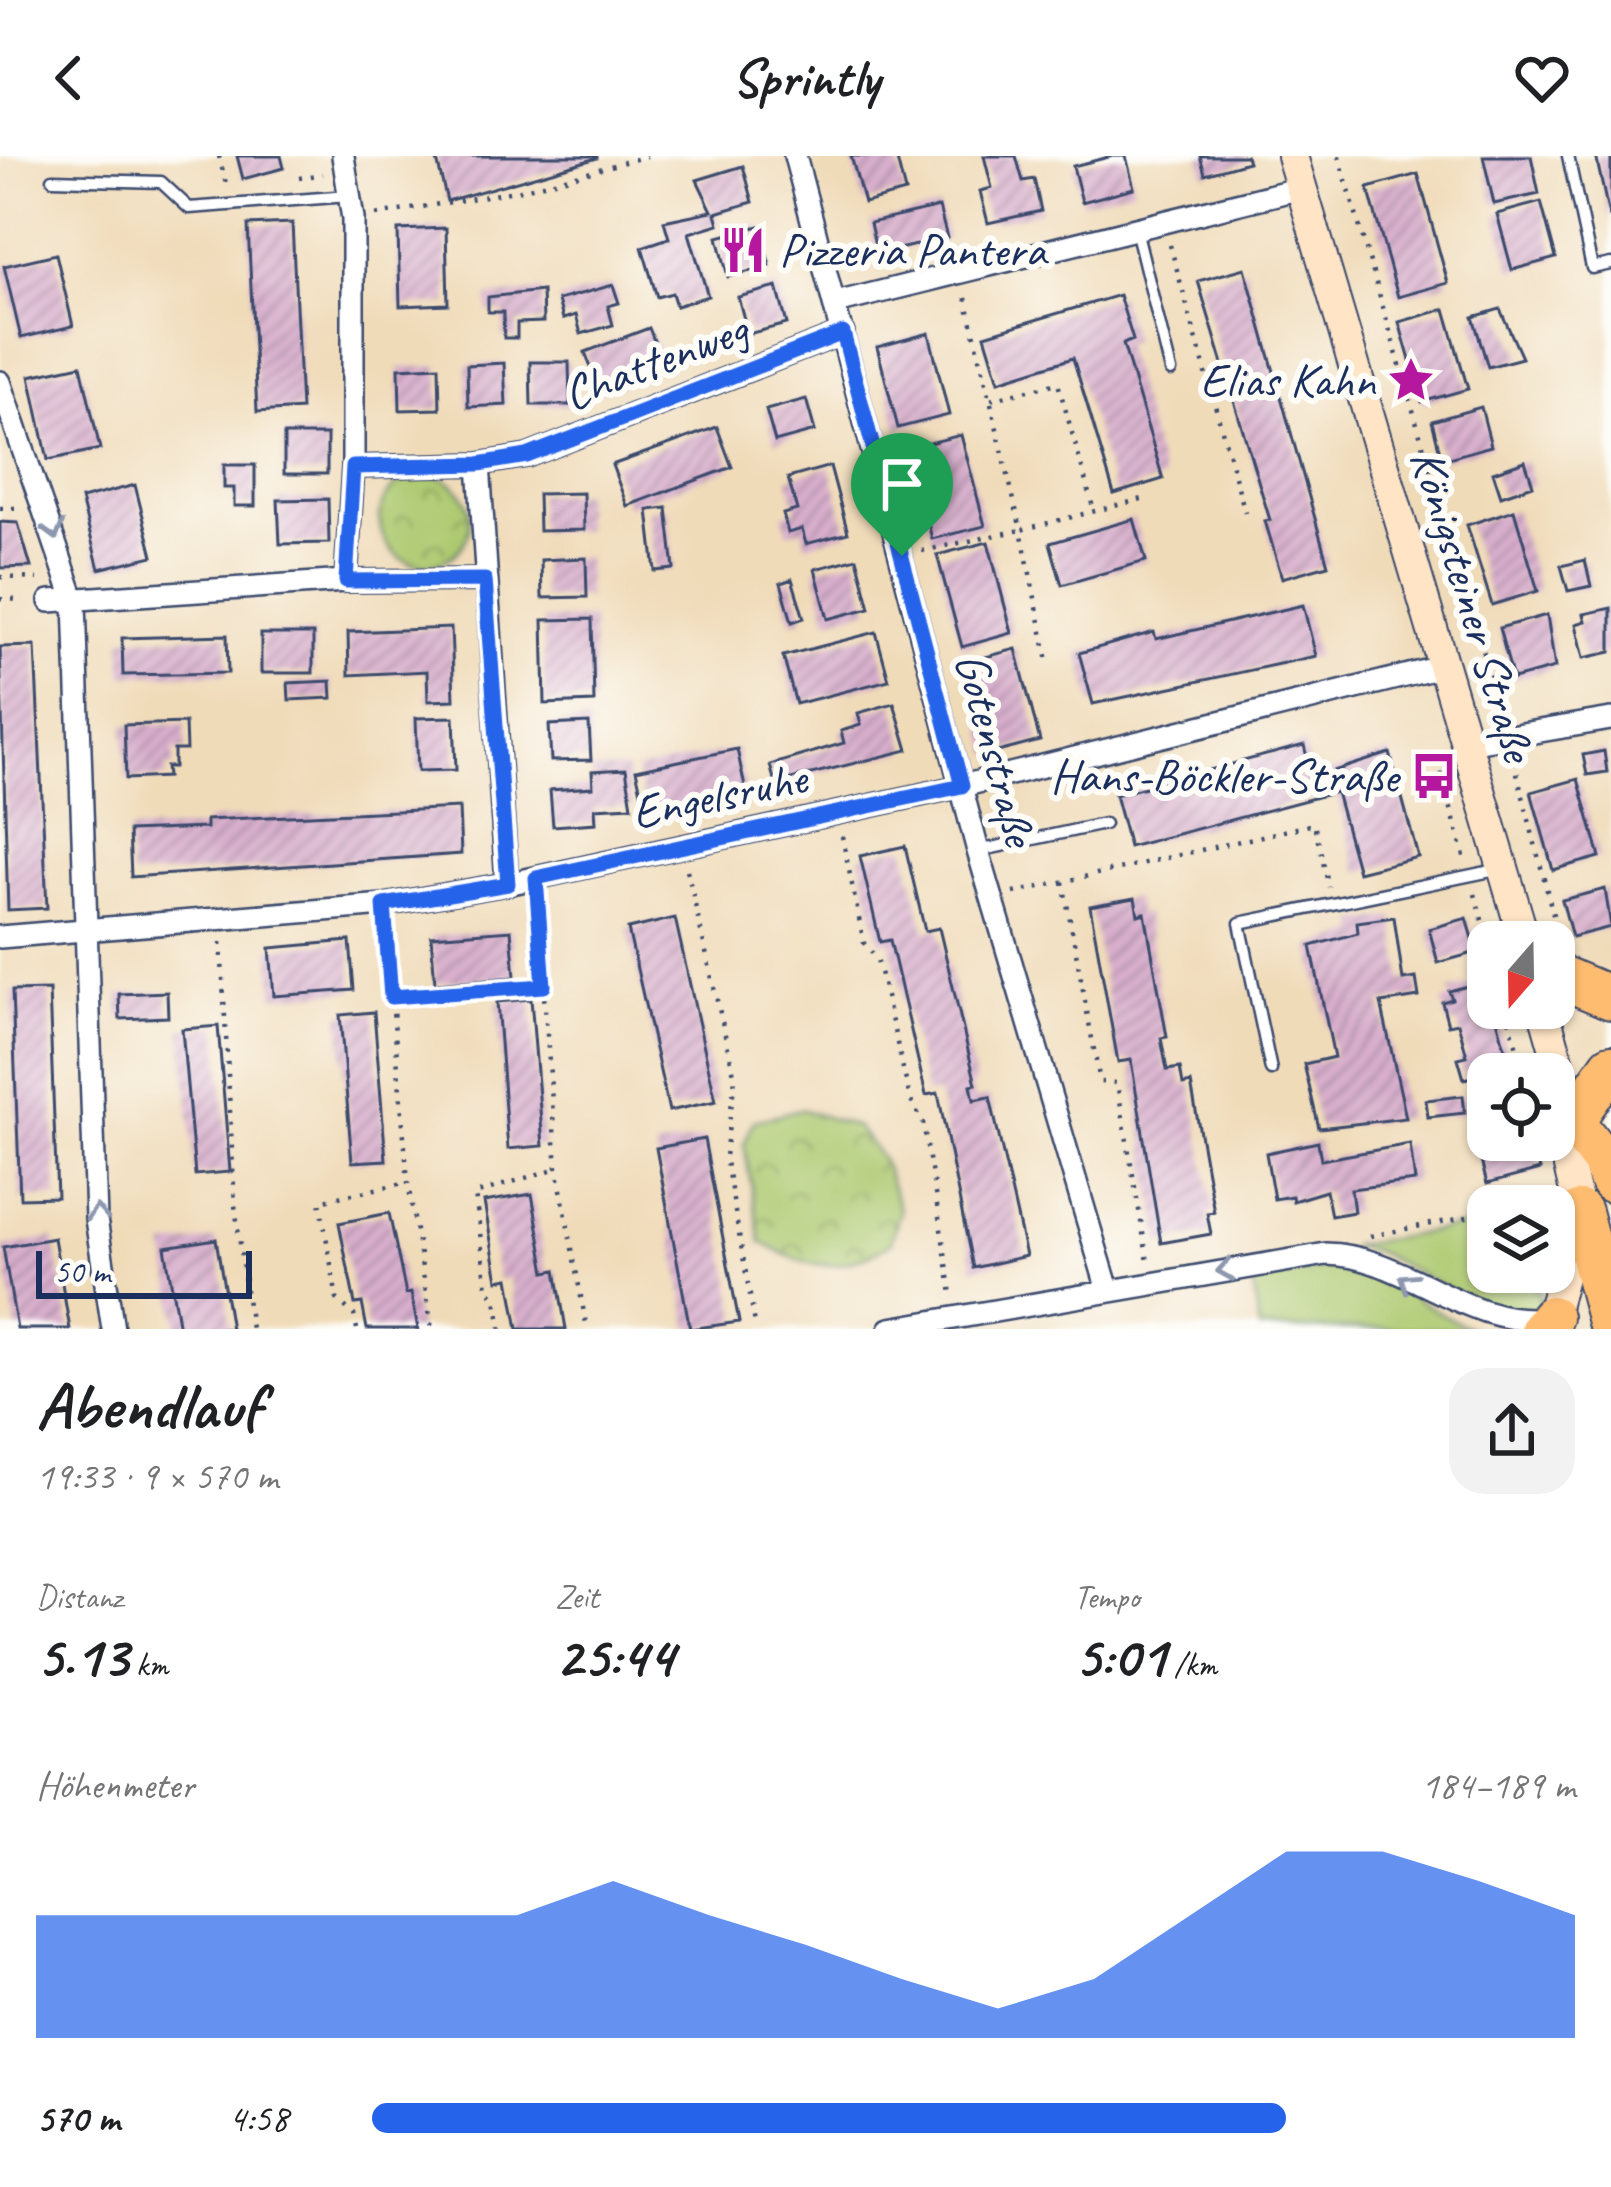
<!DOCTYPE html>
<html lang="de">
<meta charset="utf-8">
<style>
:root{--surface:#fff;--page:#f2f2f2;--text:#202124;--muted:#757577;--accent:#2563eb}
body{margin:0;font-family:Caveat,sans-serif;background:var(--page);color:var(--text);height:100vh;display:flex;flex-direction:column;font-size:45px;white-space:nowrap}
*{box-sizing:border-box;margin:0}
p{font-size:39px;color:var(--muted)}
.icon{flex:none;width:66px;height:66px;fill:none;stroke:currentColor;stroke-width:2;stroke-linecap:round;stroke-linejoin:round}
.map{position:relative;height:1173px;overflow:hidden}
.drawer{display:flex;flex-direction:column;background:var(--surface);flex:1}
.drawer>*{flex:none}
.needle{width:78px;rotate:200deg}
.tools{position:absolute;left:1467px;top:765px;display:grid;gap:24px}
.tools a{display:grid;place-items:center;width:108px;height:108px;border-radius:24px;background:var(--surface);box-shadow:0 3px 9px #0004;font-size:60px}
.scale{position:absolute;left:36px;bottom:30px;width:216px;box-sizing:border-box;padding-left:12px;border:6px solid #1b2f5e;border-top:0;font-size:33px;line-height:42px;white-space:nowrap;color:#1b2f5e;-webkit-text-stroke:9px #fdfcf7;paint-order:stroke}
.pin{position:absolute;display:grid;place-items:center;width:102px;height:102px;color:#fff;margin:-123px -51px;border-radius:50% 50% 50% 0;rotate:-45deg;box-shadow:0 0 12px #0007}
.pin .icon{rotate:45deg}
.round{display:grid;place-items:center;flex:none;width:126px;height:126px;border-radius:36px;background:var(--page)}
.summary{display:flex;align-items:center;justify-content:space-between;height:204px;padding:0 36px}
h1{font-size:66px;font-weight:800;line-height:90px}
.figures{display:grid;grid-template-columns:repeat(3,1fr);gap:18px;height:204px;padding:12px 36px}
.figures div{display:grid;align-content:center}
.figures b{font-size:60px;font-weight:800}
.figures small{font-size:33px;font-weight:400}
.figures p{font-size:33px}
.chart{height:336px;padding:24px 36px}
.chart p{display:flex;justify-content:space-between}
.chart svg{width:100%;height:216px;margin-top:12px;fill:var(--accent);opacity:.7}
ul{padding:0 36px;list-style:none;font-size:39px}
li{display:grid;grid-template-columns:192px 144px 1fr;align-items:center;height:90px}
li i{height:30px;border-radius:15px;background:var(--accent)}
header{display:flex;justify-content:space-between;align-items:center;height:156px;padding:0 36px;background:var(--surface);font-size:54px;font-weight:800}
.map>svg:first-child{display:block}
.grass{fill:#adc96f;stroke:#647c66;stroke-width:3}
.park{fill:url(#park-crowns);stroke:#647c66;stroke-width:3}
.building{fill:url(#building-hatch)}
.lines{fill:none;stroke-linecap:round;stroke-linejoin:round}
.lane-casing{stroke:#3b496c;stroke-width:15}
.street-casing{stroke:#3b496c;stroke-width:26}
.secondary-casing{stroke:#3b496c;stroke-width:34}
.highway-casing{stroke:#3b496c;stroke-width:46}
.path{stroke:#3b496c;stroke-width:4.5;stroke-dasharray:3 9;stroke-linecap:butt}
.lane{stroke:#fff;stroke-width:10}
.street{stroke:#fff;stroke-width:21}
.secondary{stroke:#ffe4c6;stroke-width:30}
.highway{stroke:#febc70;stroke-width:42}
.oneway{stroke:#8d97ae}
.route-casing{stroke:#fff;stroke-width:24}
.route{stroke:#2563eb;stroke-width:15}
.labels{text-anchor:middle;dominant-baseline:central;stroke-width:12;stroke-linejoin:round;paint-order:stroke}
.poi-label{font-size:48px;fill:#1b2f5e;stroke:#fdfcf7;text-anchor:end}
.street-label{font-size:48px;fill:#1b2f5e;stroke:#fdfcf7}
</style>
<header><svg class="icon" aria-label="back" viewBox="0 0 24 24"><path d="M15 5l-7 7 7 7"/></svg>Sprintly<svg class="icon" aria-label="heart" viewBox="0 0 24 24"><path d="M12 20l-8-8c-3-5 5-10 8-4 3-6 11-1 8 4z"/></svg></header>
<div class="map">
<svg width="1611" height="1173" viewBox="0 0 1611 1173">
<defs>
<pattern id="park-crowns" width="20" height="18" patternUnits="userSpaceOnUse" patternTransform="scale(3)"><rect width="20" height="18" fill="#adc96f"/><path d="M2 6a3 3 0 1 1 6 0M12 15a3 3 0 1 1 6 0" fill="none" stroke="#8ca45e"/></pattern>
<pattern id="building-hatch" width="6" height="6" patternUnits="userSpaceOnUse" patternTransform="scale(3)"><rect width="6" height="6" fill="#d8afcc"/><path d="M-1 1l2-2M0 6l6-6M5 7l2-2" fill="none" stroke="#ae8fa9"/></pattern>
</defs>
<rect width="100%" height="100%" fill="#fdfcf7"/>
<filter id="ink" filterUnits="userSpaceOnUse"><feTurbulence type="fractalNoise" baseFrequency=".00833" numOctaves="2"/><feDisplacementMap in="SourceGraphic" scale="24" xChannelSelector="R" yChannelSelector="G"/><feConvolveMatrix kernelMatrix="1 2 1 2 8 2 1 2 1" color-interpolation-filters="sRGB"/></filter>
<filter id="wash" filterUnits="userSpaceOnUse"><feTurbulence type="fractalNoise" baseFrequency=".004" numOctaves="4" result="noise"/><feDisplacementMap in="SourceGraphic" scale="48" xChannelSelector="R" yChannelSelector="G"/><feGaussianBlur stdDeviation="2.7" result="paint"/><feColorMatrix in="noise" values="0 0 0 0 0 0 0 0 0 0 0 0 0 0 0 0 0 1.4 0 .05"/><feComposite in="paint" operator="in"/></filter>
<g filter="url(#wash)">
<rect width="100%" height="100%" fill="#f0dbb9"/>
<path class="grass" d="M1488,1066V1116H1532L1541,1145L1535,1152L1498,1159L1375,1095L1349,1090Z
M1330,1111C1385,1111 1423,1154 1472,1173H1259L1253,1125Z"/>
<path class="park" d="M380 364a45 45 0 1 1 90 0a45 45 0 1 1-90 0Z
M800,953L857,971L882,1003L900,1055L890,1088C840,1117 811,1115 761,1086L744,988L754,965Z"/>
<g id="blocks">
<path class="building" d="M237,0H281L284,12L243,23Z
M436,0H597V2L447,45Z
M851,0H896L905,36L864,47Z
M984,0H1016L1023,25L1034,23L1041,55L988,67L980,35L992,32Z
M1113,0H1126L1134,32L1082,46L1073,10Z
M1200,0H1246L1248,6L1205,18Z
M1483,0H1531L1539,38L1494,48Z
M1596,0H1611V60H1609Z
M743,10L753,46L716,57L719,68L689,77L708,140L676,150L672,137L657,141L642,91L669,82L664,65L712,55L697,24Z
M1418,18L1448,127L1398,141L1368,32Z
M1541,46L1556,102L1512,114L1497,58Z
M939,51L947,82L877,98L870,67Z
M292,67L301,253L257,256L248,69Z
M759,70L770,110L728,121L718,81Z
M446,72L448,148L400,150L398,74Z
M56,98L73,170L21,182L4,110Z
M1245,112L1328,409L1282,422L1265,365L1270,364L1198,125Z
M613,129L619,147L608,150L613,169L581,178L576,159L563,163L558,144Z
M777,131L787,168L748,178L738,141Z
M542,135L543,166L517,167V182H504L503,156H488V141Z
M1119,139L1133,184L1123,188L1163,323L1114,338L1073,202L999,225L985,179Z
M1445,153L1468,233L1422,246L1399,166Z
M1500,153L1522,202L1488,211L1473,161Z
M649,172L665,212L601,237L585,196Z
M929,177L949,259L898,272L877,191Z
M530,206H569L570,249H531Z
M504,207L506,249L468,251L467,209Z
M81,209L100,293L48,304L30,220Z
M439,210L440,253L400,254L399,212Z
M806,243L815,275L775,286L766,254Z
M1481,251L1491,290L1442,304L1432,265Z
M717,271L732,311L627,350L612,309Z
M284,279H327V318H284Z
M961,279L985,370L932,383L909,292Z
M1525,305L1533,329L1501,340L1493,316Z
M224,309H255V350H234V332H224Z
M830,310L848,377L806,388L802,373L788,377L783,358L797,354L788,322Z
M135,329L153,400L99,413L81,343Z
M583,337L584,374L539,375L538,338Z
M328,343L329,387L280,388L278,344Z
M667,352L674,413L655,415L648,354Z
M1514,354L1538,435L1492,449L1467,369Z
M1134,363L1146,405L1062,429L1050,387Z
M0,366L18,367L31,411L0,412Z
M988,386L1012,477L962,491L937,399Z
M586,402L587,441L542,442L541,404Z
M857,402L870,452L828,463L815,413Z
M1585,404L1591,430L1568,435L1561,410Z
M792,423L804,462L792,466L781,427Z
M1303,449L1316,500L1093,548L1079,497L1154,476L1156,483Z
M1611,452V496L1584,502L1576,468L1586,465L1584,458Z
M1547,459L1555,512L1513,523L1499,472Z
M592,463L594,546L545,548L543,464Z
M451,472L454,544L428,545L427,515L349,519L348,476Z
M876,476L889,524L796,548L783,500Z
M261,478H313V517H261Z
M227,479L228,517L123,519L122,482Z
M35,490L47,752L8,754L0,491Z
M1016,493L1040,585L990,598L966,506Z
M331,525L332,542L289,544L288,527Z
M894,547L908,594L775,627L770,609L844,587L841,575L861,569L858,557Z
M454,561L456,614L418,615L416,562Z
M185,567L186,594H174V611H166L167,621L126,623L124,569Z
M589,567L591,604L551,605L549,569Z
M1304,589L1312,622L1390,597L1418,701L1358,716L1336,636L1129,691L1115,639Z
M737,593L746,636L646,657L636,614Z
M1604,595L1607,616L1587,619L1583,599Z
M626,613L632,650L595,652L596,667L553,670L550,634L593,631L592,615Z
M1578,623L1600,701L1553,714L1531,636Z
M459,652L461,698L131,721L129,675L206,672V664Z
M905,690L925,775L939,772L976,928L971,929L974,944L990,941L1026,1100L973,1112L938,937L926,939L890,784L880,786L860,700Z
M1605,733L1611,771L1572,781L1562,744Z
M1135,742L1138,759L1145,757L1167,881L1161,882L1167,914L1180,912L1183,929L1191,927L1214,1056L1207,1057L1211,1078L1161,1087L1131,904L1118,906L1090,750Z
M1394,761L1403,824L1416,822L1419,841L1381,847L1406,962L1319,972L1304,908L1334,901L1311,790L1358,777L1357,766Z
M675,762L716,945L669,955L628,773Z
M1467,762L1477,796L1438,807L1429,773Z
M511,774L515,821L435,827L431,780Z
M350,785L354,834L274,840L270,792Z
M1486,825L1488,852H1494L1512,918H1488V931L1477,935L1473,921L1464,923L1458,902L1467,900L1463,885L1458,867L1448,869L1442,846L1452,843L1449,835Z
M49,834L57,1041L20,1042L12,835Z
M167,836L168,861L120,863L119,838Z
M531,843L543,990L508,993L497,846Z
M374,856L386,1004L352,1006L340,859Z
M218,870L230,1016L195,1019L182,873Z
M1463,940L1465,957L1428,961L1426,944Z
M1488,975V984H1532L1540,1014L1487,1028L1474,978Z
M704,983L739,1166L690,1173L656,992Z
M1318,986L1321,1004L1410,988L1415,1025L1351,1033L1354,1056L1331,1060L1326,1035L1293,1045L1292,1040L1274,1043L1266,997Z
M532,1038L546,1116L556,1114L566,1173H518L509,1122L498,1124L484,1046Z
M389,1057L406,1138L411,1137L418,1173H367L362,1147L355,1148L339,1067Z
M54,1082L70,1173H17L3,1091Z
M216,1083L231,1173H179L165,1091Z"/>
</g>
</g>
<g filter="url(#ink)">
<use href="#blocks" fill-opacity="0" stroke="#3b496c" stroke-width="3"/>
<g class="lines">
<defs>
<path id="lane" d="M1568,0L1592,112L1611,108
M53,23L161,26L189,52L349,40
M1136,73L1171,215
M978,695L1104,668
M1271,914L1240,767L1501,713"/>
<path id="street" d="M343,0L353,63V311L346,425
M795,0L978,695L1108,1134
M836,147L1301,32
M0,226L75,446L96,1063L113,1173
M479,308L507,728
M353,311L479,308L527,300L843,177
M50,445L346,425L485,424
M1468,587L1611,563
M0,781L384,749L507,728L962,630L1445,510
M890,1173L1326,1098C1405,1099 1467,1173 1548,1162"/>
<path id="secondary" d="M1292,0L1525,786
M1543,852L1577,971L1569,1011L1580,1056L1551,1161"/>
<path id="highway" d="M1554,818L1611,842
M1576,960L1611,910
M1577,971L1603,1004L1611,1025
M1580,1056L1611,1173
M1542,1173L1551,1161"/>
</defs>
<use href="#lane" class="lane-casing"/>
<use href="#street" class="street-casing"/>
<use href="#secondary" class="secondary-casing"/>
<use href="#highway" class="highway-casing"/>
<path class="path" d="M219,0L226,28
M1339,0L1502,560
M299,22L323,18
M376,59L521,34L647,0
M1170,89L1245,356
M966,142L1021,374L1142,343
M991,243L1058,227L1094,355
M0,352H18
M922,395L1021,374L1048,505
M0,421L37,423
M0,443L24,444
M1438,605L1465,704
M1514,605L1560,786
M842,680L864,787L877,803L910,942L923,967L952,1138
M687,714L735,922L725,1000L756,1173
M1063,726L1100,926L1117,927L1148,1106
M1014,737L1314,668L1329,731
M1475,738L1488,786
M537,746L557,1012L587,1173
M386,774L408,1026L432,1173
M221,786L235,1049L251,1173
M394,840L544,830
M1506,852L1524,918
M1526,1050L1546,1046
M1370,1080L1488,1057
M357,1173L354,1159L337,1143L320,1045L408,1026
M501,1173L496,1143L487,1132L475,1038L557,1012"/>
<use href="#lane" class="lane"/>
<use href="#street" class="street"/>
<use href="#secondary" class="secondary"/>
<use href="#highway" class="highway"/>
</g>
<defs><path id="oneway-chevron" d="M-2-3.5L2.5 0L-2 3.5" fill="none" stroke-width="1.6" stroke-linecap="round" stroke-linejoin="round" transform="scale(3)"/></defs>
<g class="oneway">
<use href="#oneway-chevron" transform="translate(54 375) rotate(74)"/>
<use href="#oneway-chevron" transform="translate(97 1057) rotate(-94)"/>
<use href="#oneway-chevron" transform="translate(1225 1114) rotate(171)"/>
<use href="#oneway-chevron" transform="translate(1407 1125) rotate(-147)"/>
</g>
</g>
<g class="lines" filter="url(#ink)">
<defs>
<path id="route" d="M843,177L962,630L536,722L544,830L391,841L384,749L508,728L485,424L346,425L353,311L479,308L527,300Z"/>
</defs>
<use href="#route" class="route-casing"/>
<use href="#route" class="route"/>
</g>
<defs>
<symbol id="restaurant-bare" viewBox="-9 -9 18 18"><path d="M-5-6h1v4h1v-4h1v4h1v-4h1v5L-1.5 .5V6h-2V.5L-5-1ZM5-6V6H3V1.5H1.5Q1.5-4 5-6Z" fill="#b5179e" stroke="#fdfcf7" stroke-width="2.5" paint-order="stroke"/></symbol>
<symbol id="sight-bare" viewBox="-9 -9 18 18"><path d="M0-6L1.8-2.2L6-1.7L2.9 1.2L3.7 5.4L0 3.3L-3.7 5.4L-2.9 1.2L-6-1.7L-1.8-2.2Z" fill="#b5179e" stroke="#fdfcf7" stroke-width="2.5" paint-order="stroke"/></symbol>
<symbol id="bus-bare" viewBox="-9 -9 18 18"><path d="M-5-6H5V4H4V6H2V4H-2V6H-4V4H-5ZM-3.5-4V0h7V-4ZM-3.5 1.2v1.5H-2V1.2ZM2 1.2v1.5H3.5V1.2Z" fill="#b5179e" stroke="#fdfcf7" stroke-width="2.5" paint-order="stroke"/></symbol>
</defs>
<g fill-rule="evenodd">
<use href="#restaurant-bare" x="710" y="61" width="66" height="66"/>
<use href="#sight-bare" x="1378" y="191" width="66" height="66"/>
<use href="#bus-bare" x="1401" y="587" width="66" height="66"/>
</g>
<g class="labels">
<g class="poi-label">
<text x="779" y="94" text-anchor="start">Pizzeria Pantera</text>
<text x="1375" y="224">Elias Kahn</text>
<text x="1398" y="620">Hans-Böckler-Straße</text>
</g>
<g class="street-label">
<text transform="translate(655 205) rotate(-21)">Chattenweg</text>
<text transform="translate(1473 449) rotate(73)">Königsteiner Straße</text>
<text transform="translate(996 593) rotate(75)">Gotenstraße</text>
<text transform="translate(719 639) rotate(-12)">Engelsruhe</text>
</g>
</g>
</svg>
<div class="tools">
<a><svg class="needle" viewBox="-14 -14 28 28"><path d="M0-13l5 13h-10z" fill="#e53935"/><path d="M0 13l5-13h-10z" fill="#757577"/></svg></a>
<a><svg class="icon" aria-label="locate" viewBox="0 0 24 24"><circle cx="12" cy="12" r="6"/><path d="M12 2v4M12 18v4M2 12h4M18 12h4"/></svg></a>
<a><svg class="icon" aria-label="layers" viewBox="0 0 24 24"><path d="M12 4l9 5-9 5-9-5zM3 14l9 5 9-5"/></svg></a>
</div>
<div class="scale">50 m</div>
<div class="pin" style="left:902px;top:400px;background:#1e9e55"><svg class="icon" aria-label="arrive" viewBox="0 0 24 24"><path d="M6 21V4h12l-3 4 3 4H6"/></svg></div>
</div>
<section class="drawer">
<div class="summary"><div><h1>Abendlauf</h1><p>19:33 · 9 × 570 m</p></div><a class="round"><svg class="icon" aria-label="share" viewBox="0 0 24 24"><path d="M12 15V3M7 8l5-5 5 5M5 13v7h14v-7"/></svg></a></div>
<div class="figures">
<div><p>Distanz</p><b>5.13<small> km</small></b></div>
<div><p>Zeit</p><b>25:44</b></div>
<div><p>Tempo</p><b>5:01<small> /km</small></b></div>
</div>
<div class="chart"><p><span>Höhenmeter</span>184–189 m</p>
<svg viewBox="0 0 160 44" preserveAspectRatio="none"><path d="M0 44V19L10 19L20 19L30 19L40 19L50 19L60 12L70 19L80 25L90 32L100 38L110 32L120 19L130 6L140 6L150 12L160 19V44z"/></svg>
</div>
<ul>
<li><b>570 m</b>4:58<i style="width:76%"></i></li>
</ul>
</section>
